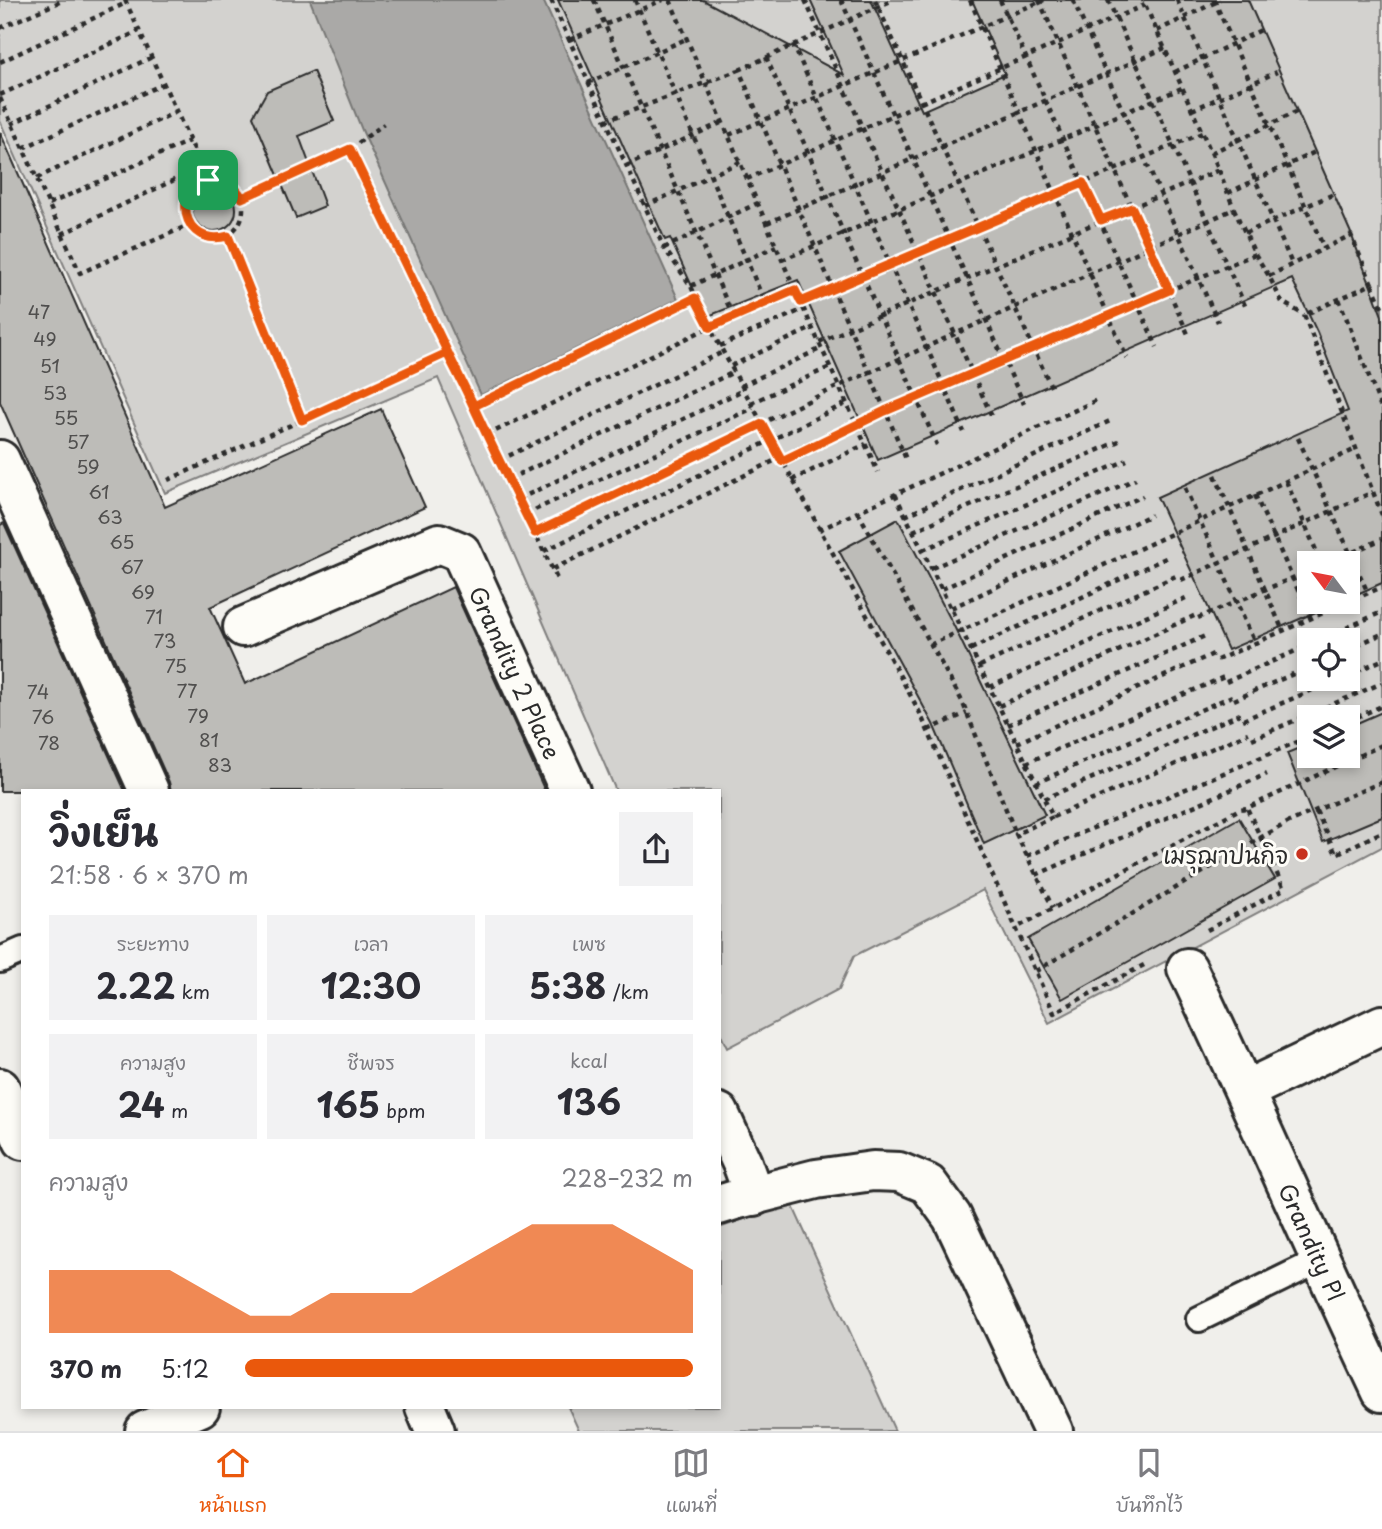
<!DOCTYPE html>
<html lang="th">
<meta charset="utf-8">
<style>
:root{--surface:#fff;--page:#f2f2f3;--text:#2b2b33;--muted:#7c7c81;--line:#e1e1e2;--accent:#ea580c}
body{margin:0;font-family:"Playpen Sans","Playpen Sans Thai",sans-serif;background:var(--page);color:var(--text);height:100vh;display:flex;flex-direction:column;font-size:26px;white-space:nowrap}
*{box-sizing:border-box;margin:0}
p{font-size:23px;color:var(--muted)}
.icon{flex:none;width:38px;height:38px;fill:none;stroke:currentColor;stroke-width:2;stroke-linecap:round;stroke-linejoin:round}
.map{position:relative;flex:1;overflow:hidden}
.side{position:absolute;left:21px;top:789px;width:700px;height:620px;display:flex;flex-direction:column;background:var(--surface);border-radius:0px;box-shadow:0 4px 10px #0003}
.side>*{flex:none}
.needle{width:46px;rotate:302deg}
.fabs{position:absolute;left:1297px;top:551px;display:grid;gap:14px}
.fabs a{display:grid;place-items:center;width:63px;height:63px;border-radius:0px;background:var(--surface);box-shadow:0 4px 10px #0003;font-size:35px}
.pin{position:absolute;display:grid;place-items:center;width:60px;height:60px;color:#fff;margin:-30px;border-radius:14px;box-shadow:0 4px 10px #0006}
.round{display:grid;place-items:center;flex:none;width:74px;height:74px;border-radius:0px;background:var(--page)}
.summary{display:flex;align-items:center;justify-content:space-between;height:119px;padding:0 28px}
h1{font-size:38px;font-weight:700;line-height:52px}
.figures{display:grid;grid-template-columns:repeat(3,1fr);gap:10px;height:119px;padding:7px 28px}
.figures div{display:grid;align-content:center;border-radius:0px;background:var(--page);text-align:center}
.figures b{font-size:35px;font-weight:700}
.figures small{font-size:19px;font-weight:400}
.figures p{font-size:19px}
.chart{height:196px;padding:14px 28px}
.chart p{display:flex;justify-content:space-between}
.chart svg{width:100%;height:126px;margin-top:7px;fill:var(--accent);opacity:.7}
ul{padding:0 28px;list-style:none;font-size:23px}
li{display:grid;grid-template-columns:112px 84px 1fr;align-items:center;height:52px}
li i{height:18px;border-radius:9px;background:var(--accent)}
.dock{display:flex;justify-content:space-around;align-items:center;height:98px;border-top:2px solid var(--line);background:var(--surface);font-size:19px;color:var(--muted)}
.dock a{display:grid;justify-items:center;gap:4px}
.dock .on{color:var(--accent)}
.map>svg:first-child{display:block}
.green{fill:#d3d2cf;stroke:#7f7e7d;stroke-width:2;fill-rule:evenodd}
.water{fill:#aaa9a7;stroke:#777775;stroke-width:2}
.building{fill:#bdbcb8;stroke:#2b2b2b;stroke-width:2}
.lines{fill:none;stroke-linecap:round;stroke-linejoin:round}
.service-casing{stroke:#2b2b2b;stroke-width:30}
.minor-casing{stroke:#2b2b2b;stroke-width:44}
.path{stroke:#2b2b2b;stroke-width:4.5;stroke-dasharray:5 5;stroke-linecap:butt}
.service{stroke:#fdfcf7;stroke-width:24}
.minor{stroke:#fdfcf7;stroke-width:38}
.route-casing{stroke:#fff;stroke-width:14}
.route{stroke:#ea580c;stroke-width:9}
.poi-dot{fill:#c8321e;stroke:#fdfcf7;stroke-width:2.5}
.labels{text-anchor:middle;dominant-baseline:central;stroke-width:6;stroke-linejoin:round;paint-order:stroke}
.number-label{font-size:19px;fill:#504f4e}
.street-label{font-size:23px;fill:#2b2b2b;stroke:#fdfcf7}
.poi-label{font-size:23px;fill:#2b2b2b;stroke:#fdfcf7;text-anchor:end}
</style>
<div class="map">
<svg width="1382" height="1431" viewBox="0 0 1382 1431">
<rect width="100%" height="100%" fill="#f0efeb"/>
<filter id="ink" filterUnits="userSpaceOnUse"><feTurbulence type="fractalNoise" baseFrequency=".0143" numOctaves="2"/><feDisplacementMap in="SourceGraphic" scale="14" xChannelSelector="R" yChannelSelector="G"/><feConvolveMatrix kernelMatrix="1 2 1 2 8 2 1 2 1" color-interpolation-filters="sRGB"/></filter>
<g filter="url(#ink)">
<path class="green" d="M0,0H1382V847L1049,1023L983,890L854,956L839,989L727,1048L719,1031V791H616L438,378L165,493L0,121ZM1309,564H1348V602H1309ZM1309,640H1348V679H1309ZM1309,718H1348V756H1309Z
M791,1202L895,1431H579L568,1407H719V1228Z"/>
<path class="water" d="M310,0H543L678,299L481,395L362,130Z"/>
<path class="building" d="M558,0H703L844,75L810,0H871L922,111L1005,74L972,0H1248L1350,231L1382,316V583L1348,598V564H1309V602H1339L1228,650L1157,497L1348,411L1317,332L1292,279L878,460L798,280L706,317L670,238L665,240Z
M313,71L334,121L299,136L325,206L296,218L253,116L267,91Z
M0,132L165,507L381,409L425,507L210,607L245,684L453,587L545,791H171L169,782L0,402Z
M192 209a22 22 0 1 1 44 0a22 22 0 1 1-44 0Z
M898,519L953,624L1045,815L984,844L933,724L839,551Z
M4,523L125,791H0V525Z
M1382,712V817L1323,842L1287,753L1309,744V756H1348V727Z
M1239,818L1275,879L1062,999L1028,939Z"/>
<g class="lines">
<defs>
<path id="service" d="M0,960L23,950
M1199,1319L1320,1260"/>
<g id="minor">
<path d="M0,460L149,791"/>
<path id="s1" d="M243,627L439,543L461,552L570,791"/>
<path id="s2" d="M1187,968C1254,1108 1315,1251 1382,1392"/>
<path d="M0,1088L23,1140"/>
<path d="M1246,1090L1382,1025"/>
<path d="M719,1113L742,1163L754,1196"/>
<path d="M719,1205L738,1199L816,1179L873,1171L899,1172L928,1184L952,1217L1053,1431"/>
<path d="M425,1407L435,1431"/>
<path d="M145,1431L200,1407"/>
</g>
</defs>
<use href="#service" class="service-casing"/>
<use href="#minor" class="minor-casing"/>
<path class="path" d="M125,0L208,180
M551,0L664,248L691,286L703,315L919,711L1016,928
M594,0L733,316
M635,0L765,303
M670,0L795,290
M805,0L993,419
M841,0L1024,404
M875,0L1053,391
M970,0L1127,358
M1000,0L1157,347
M1039,0L1188,334
M1073,0L1218,322
M1108,0L1247,310
M1177,0L1292,264
M1214,0L1324,248
M0,28L64,0
M1157,31L1220,0
M569,40L663,0
M793,44L964,432
M766,57L937,445
M0,62L126,3
M739,70L893,0
M1175,72L1261,30
M588,83L686,39
M0,95L139,31
M0,98L80,273L189,225
M1192,110L1277,72
M605,121L739,70L906,459
M11,124L152,57
M729,135L1044,0
M23,148L163,84
M350,149L384,124
M1211,153L1298,111
M626,166L723,122
M1219,170L1234,209
M37,178L176,112
M747,179L1145,5
M185 209a29 29 0 1 1 58 0a29 29 0 1 1-58 0Z
M1228,193L1317,151
M242,198L350,149L558,581
M49,204L189,141
M645,206L740,162
M767,223L1165,48
M1245,233L1334,194
M62,234L201,167
M228,236L302,420L447,353
M664,248L758,203
M1255,254L1269,276L1282,302L1304,315
M782,260L1182,88
M1269,276L1351,235L1372,284
M691,286L776,246
M1339,299L1382,410
M801,302L1202,133
M1382,307L1372,284L1304,315L1382,515
M819,342L1219,170L1143,0
M720,346L804,309
M731,366L812,328
M741,386L822,348
M751,403L830,367
M474,406L695,298
M487,435L710,327L795,290L878,472
M1298,438L1368,593
M500,460L723,352
M1215,475L1283,631
M509,479L734,372
M168,480L302,420
M792,480L866,444
M1286,481L1322,564
M1185,488L1255,643
M895,494L1053,817L1016,834L1053,908
M1255,495L1311,619
M519,499L743,390
M858,512L962,701L1016,834
M526,514L753,408
M905,516L1110,421
M819,530L1099,399
M913,531L1119,441
M535,533L839,386L1234,209L1255,254L885,411L782,461
M923,550L1127,460
M544,551L847,403
M1326,564L1382,539
M932,568L1136,479
M553,569L780,458
M1181,580L1373,492
M942,589L1143,496
M951,608L1151,515
M1198,618L1309,571
M1319,640L1382,612
M930,645L1356,449
M971,649L1170,556
M1348,649L1382,634
M1217,660L1382,587
M980,666L1178,575
M1348,675L1382,660
M1226,682L1309,645
M990,687L1188,597
M1234,700L1309,667
M999,706L1196,615
M1243,720L1338,679
M1348,721L1382,706
M1008,725L1205,636
M928,730L967,713
M1252,739L1382,683
M1017,743L1213,654
M1026,763L1224,677
M1036,783L1232,696
M1044,799L1240,714
M1316,811L1336,854L1382,832
M1053,817L1248,733
M1027,856L1309,737
M1036,875L1267,774
M1207,930L1284,889L1247,808
M1144,965L1054,1013L1016,928L1240,809L1247,808L1382,745
M1036,971L1260,838L1289,822L1382,782"/>
<use href="#service" class="service"/>
<use href="#minor" class="minor"/>
</g>
</g>
<g class="lines" filter="url(#ink)">
<defs>
<path id="route" d="M208,180C223,180 235,184 242,198L350,149L471,401C491,445 513,489 535,533L762,424L782,461L885,411L1169,290L1132,208L1101,220L1083,183L801,302L795,290L710,327L695,298L474,406L447,353L302,420L228,236C201,243 183,227 186,200L198,184L208,180"/>
</defs>
<use href="#route" class="route-casing"/>
<use href="#route" class="route"/>
</g>
<circle class="poi-dot" cx="1302" cy="854" r="7"/>
<g class="labels">
<g class="number-label">
<text x="39" y="311">47</text>
<text x="45" y="338">49</text>
<text x="50" y="365">51</text>
<text x="55" y="392">53</text>
<text x="66" y="417">55</text>
<text x="78" y="441">57</text>
<text x="88" y="466">59</text>
<text x="99" y="491">61</text>
<text x="110" y="516">63</text>
<text x="122" y="541">65</text>
<text x="132" y="566">67</text>
<text x="143" y="591">69</text>
<text x="154" y="616">71</text>
<text x="165" y="640">73</text>
<text x="176" y="665">75</text>
<text x="187" y="690">77</text>
<text x="38" y="691">74</text>
<text x="198" y="715">79</text>
<text x="43" y="716">76</text>
<text x="209" y="739">81</text>
<text x="49" y="742">78</text>
<text x="220" y="764">83</text>
</g>
<g class="street-label">
<text stroke="none"><textPath href="#s1" startOffset="369">Grandity 2 Place</textPath></text>
<text stroke="none"><textPath href="#s2" startOffset="301">Grandity Pl</textPath></text>
</g>
<g class="poi-label">
<text x="1288" y="854">เมรุฌาปนกิจ</text>
</g>
</g>
</svg>
<div class="fabs">
<a><svg class="needle" viewBox="-14 -14 28 28"><path d="M0-13l5 13h-10z" fill="#e53935"/><path d="M0 13l5-13h-10z" fill="#7c7c81"/></svg></a>
<a><svg class="icon" aria-label="locate" viewBox="0 0 24 24"><circle cx="12" cy="12" r="6"/><path d="M12 2v4M12 18v4M2 12h4M18 12h4"/></svg></a>
<a><svg class="icon" aria-label="layers" viewBox="0 0 24 24"><path d="M12 4l9 5-9 5-9-5zM3 14l9 5 9-5"/></svg></a>
</div>
<div class="pin" style="left:208px;top:180px;background:#1e9e55"><svg class="icon" aria-label="arrive" viewBox="0 0 24 24"><path d="M6 21V4h12l-3 4 3 4H6"/></svg></div>
<section class="side">
<div class="summary"><div><h1>วิ่งเย็น</h1><p>21:58 · 6 × 370 m</p></div><a class="round"><svg class="icon" aria-label="share" viewBox="0 0 24 24"><path d="M12 15V3M7 8l5-5 5 5M5 13v7h14v-7"/></svg></a></div>
<div class="figures">
<div><p>ระยะทาง</p><b>2.22<small> km</small></b></div>
<div><p>เวลา</p><b>12:30</b></div>
<div><p>เพซ</p><b>5:38<small> /km</small></b></div>
</div>
<div class="figures">
<div><p>ความสูง</p><b>24<small> m</small></b></div>
<div><p>ชีพจร</p><b>165<small> bpm</small></b></div>
<div><p>kcal</p><b>136</b></div>
</div>
<div class="chart"><p><span>ความสูง</span>228–232 m</p>
<svg viewBox="0 0 160 44" preserveAspectRatio="none"><path d="M0 44V22L10 22L20 22L30 22L40 30L50 38L60 38L70 30L80 30L90 30L100 22L110 14L120 6L130 6L140 6L150 14L160 22V44z"/></svg>
</div>
<ul>
<li><b>370 m</b>5:12<i style="width:100%"></i></li>
</ul>
</section>
</div>
<nav class="dock">
<a class="on"><svg class="icon" aria-label="home" viewBox="0 0 24 24"><path d="M3 11l9-7 9 7M6 9v11h12V9"/></svg>หน้าแรก</a>
<a><svg class="icon" aria-label="map" viewBox="0 0 24 24"><path d="M3 6l6-2 6 2 6-2v14l-6 2-6-2-6 2zM9 4v14M15 6v14"/></svg>แผนที่</a>
<a><svg class="icon" aria-label="saved" viewBox="0 0 24 24"><path d="M7 4h10v16l-5-4-5 4z"/></svg>บันทึกไว้</a>
</nav>
